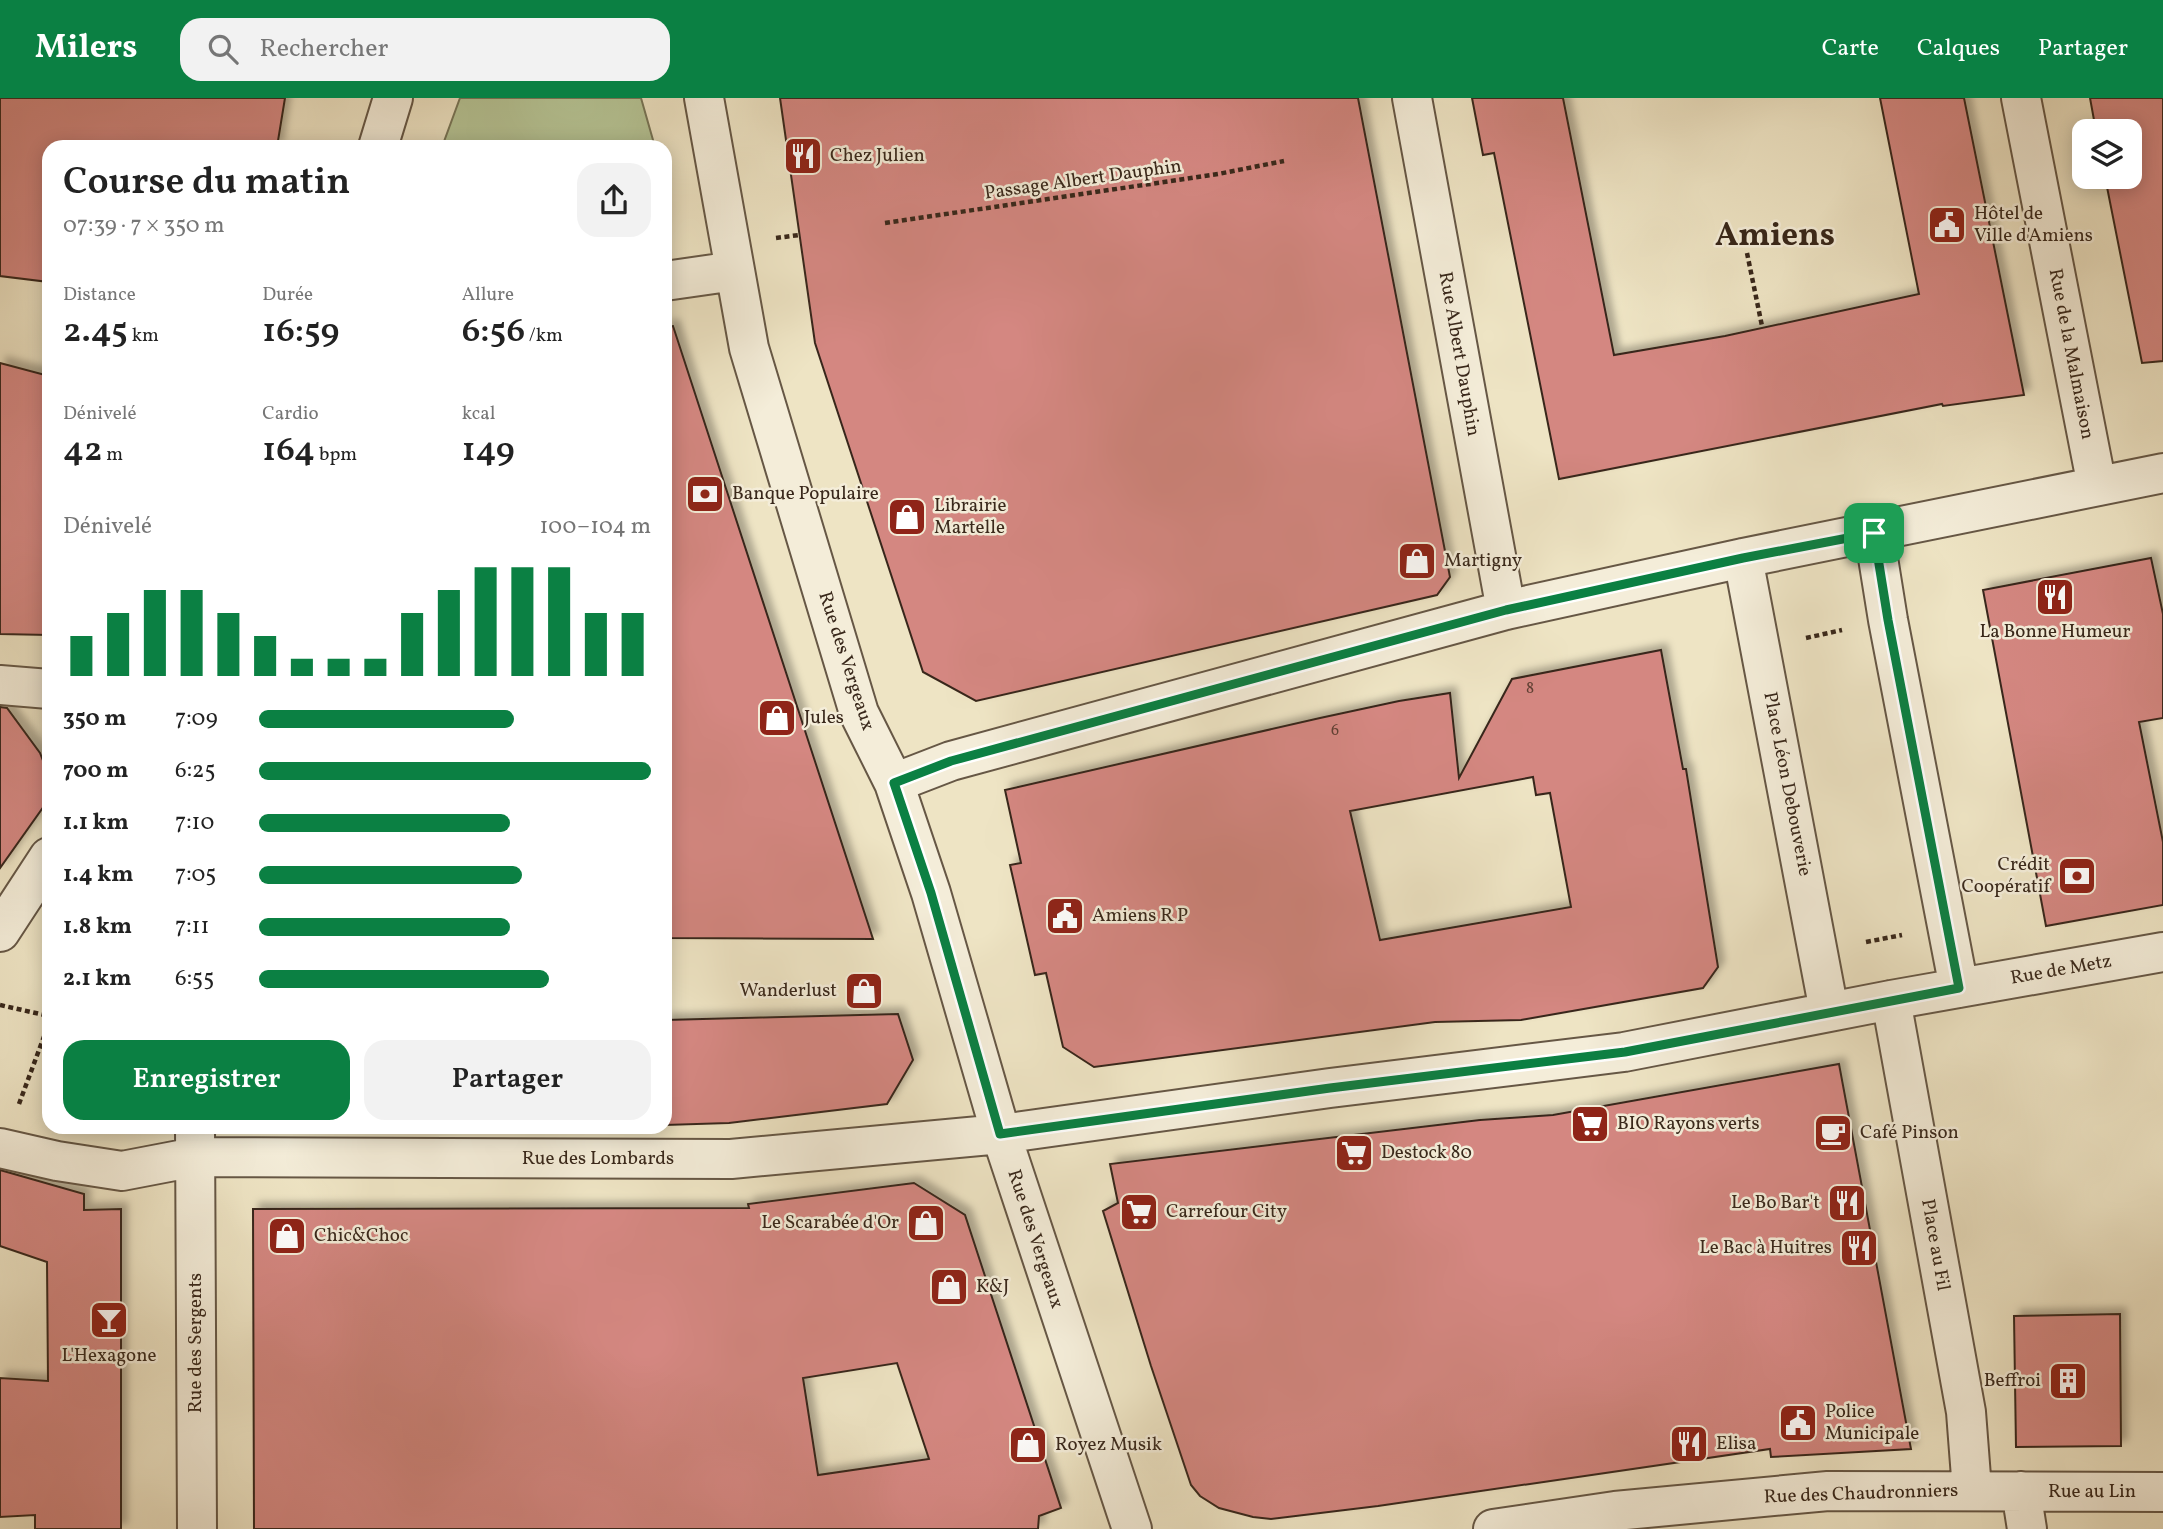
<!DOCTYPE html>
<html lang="fr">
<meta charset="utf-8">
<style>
:root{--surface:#fff;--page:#f2f2f2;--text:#222;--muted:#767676;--accent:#0b8043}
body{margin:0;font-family:Vollkorn,serif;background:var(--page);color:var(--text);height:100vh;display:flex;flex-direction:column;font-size:26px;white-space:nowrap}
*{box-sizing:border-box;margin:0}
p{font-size:23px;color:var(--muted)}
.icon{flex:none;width:38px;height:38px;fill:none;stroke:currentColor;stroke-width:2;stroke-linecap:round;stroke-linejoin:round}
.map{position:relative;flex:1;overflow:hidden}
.panel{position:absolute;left:42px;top:42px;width:630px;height:994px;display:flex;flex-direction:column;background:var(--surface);border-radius:21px;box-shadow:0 4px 18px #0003}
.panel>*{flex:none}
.controls{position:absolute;left:2072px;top:21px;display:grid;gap:14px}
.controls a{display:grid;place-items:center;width:70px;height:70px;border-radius:14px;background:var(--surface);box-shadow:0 4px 18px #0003;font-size:35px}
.pin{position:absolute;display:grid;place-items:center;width:60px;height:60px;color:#fff;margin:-30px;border-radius:14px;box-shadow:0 4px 10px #0006}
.round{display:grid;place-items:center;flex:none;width:74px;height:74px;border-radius:21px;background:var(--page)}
.headline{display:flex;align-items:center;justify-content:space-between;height:119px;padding:0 21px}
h1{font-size:38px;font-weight:600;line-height:52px}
.metrics{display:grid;grid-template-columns:repeat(3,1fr);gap:10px;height:119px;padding:7px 21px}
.metrics div{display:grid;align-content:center}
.metrics b{font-size:35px;font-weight:600}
.metrics small{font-size:19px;font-weight:400}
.metrics p{font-size:19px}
.chart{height:196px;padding:14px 21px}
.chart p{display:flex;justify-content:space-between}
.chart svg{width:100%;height:126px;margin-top:7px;stroke:var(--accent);stroke-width:6}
.button{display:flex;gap:14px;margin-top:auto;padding:14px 21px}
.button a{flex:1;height:80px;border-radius:21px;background:var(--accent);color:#fff;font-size:28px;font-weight:600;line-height:80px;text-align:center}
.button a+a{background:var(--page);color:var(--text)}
ul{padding:0 21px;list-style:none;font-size:23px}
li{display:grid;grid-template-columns:112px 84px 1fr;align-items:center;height:52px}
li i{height:18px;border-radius:9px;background:var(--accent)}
header{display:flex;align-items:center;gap:42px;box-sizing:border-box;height:98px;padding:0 35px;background:var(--accent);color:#fff}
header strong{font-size:33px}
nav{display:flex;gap:38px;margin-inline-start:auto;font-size:24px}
.search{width:490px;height:63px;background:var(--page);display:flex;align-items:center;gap:18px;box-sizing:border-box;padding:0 24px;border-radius:21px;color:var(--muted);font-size:26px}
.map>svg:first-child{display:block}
.green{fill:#b6c596;stroke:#787658;stroke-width:2}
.building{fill:#d48781;stroke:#39281b;stroke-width:2;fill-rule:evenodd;filter:url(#shadow)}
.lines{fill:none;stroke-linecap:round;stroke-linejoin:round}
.street-casing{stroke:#665745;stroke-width:42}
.path{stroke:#39281b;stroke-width:4.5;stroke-dasharray:5 3.5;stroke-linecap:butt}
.street{stroke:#f4edd9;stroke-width:38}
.route-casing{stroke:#fff;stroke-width:14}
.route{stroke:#0b8043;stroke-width:9}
.labels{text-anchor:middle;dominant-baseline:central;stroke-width:5;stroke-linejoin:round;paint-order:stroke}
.number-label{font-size:16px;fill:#604034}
.poi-label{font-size:19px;fill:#39281b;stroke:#f4edd9;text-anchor:start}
.street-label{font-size:19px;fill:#39281b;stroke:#f4edd9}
.town-label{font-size:33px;font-weight:bold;fill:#39281b;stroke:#f4edd9}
</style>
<header>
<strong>Milers</strong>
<div class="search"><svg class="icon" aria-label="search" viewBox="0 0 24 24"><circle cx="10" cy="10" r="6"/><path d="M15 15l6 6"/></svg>Rechercher</div>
<nav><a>Carte</a><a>Calques</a><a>Partager</a></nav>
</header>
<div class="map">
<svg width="2163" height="1431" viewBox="0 0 2163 1431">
<defs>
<filter id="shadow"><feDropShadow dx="6" dy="-6" stdDeviation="3.5" flood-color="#0004"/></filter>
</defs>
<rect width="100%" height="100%" fill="#eee4c4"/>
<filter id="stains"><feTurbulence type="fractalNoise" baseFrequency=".00286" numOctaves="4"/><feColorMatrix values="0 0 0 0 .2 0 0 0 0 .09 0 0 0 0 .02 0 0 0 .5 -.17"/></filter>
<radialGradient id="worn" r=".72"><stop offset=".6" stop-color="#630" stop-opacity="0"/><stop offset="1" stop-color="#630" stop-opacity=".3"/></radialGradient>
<path class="green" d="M460,0H641L655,49H442Z"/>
<path class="building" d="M0,0H285L277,49H49V184L0,178Z
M780,0H1358L1450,479L1437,497L976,603L923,574L815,245Z
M1472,0H1563L1614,257L1725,238L1919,196L1880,0H1964L2024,297L1943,308L1942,306L1559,381L1494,55L1483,57Z
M2090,0H2163V263L2142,265L2105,79H2130V33H2096Z
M673,228L809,645L873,841L665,840V229Z
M0,265L49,278V537L0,536Z
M2151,460L2163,516V620L2139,624L2163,744V807L2046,828L1983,492Z
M1661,552L1683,671H1686L1718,869L1703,890L1521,922L1435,924L1094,969L1063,949L1046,875L1035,877L1010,767L1021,765L1005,692L1320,620L1399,603L1450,595L1459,680L1512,581ZM1533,679L1536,697L1550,695L1571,809L1380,842L1350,713Z
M0,609L7,610L40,655L49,678L48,695L44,708L0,770Z
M898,916L913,962L887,1006L729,1025L665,1027V922Z
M1839,966L1911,1351L1771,1359L1770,1351L1378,1408L1271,1421L1253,1419L1219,1410L1200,1398L1191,1387L1151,1268L1103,1113L1118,1105L1110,1066L1480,1022L1553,1017Z
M0,1072L84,1096V1112L121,1111V1431H35V1417L0,1419V1280L48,1283L47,1164L0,1148Z
M914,1085L965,1117L1061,1410L1039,1418L1038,1431H254L253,1111L749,1110L748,1106ZM897,1265L929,1361L818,1377L803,1280Z
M2120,1216L2121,1348L2016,1349L2014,1218Z"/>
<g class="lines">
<defs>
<path id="street" d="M704,0L749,250L859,615L894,685L931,795L1001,1036L1132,1431
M1412,0L1506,512
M2021,0L2097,388
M378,49L393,0
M665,183L735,173
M1874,435L1888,522L1959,890
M1743,460L1829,913
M0,587L49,591
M894,685L951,663L1506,512L1743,460L2163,375
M0,834L49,759
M1891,902L1966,1314L1972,1392
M195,1029L197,1431
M0,1050L57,1063L122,1073L195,1059L731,1061L1001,1036L1330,990L1624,954L1891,902L2163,854
M2021,1393L2027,1431
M1493,1431L1615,1413L1828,1393L2163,1394"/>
</defs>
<use href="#street" class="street-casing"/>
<path class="path" d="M885,125L1218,76L1284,63
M776,140L799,137
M1747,155L1762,228
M1806,540L1842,532
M1866,844L1902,837
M0,907L49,918
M19,1006L49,925"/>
<use href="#street" class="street"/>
</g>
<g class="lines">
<defs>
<path id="route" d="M1874,435L1888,522L1959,890L1625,954L1330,990L1000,1036L931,795L894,685L951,663L1506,512L1743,460Z"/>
</defs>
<use href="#route" class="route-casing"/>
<use href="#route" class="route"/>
</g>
<defs>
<symbol id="restaurant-square" viewBox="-11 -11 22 22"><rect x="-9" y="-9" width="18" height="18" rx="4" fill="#8f2418" stroke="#f4edd9"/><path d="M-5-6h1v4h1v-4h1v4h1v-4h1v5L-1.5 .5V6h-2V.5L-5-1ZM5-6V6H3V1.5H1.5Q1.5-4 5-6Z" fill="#fff"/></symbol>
<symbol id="civic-square" viewBox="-11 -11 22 22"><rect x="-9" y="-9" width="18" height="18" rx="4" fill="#8f2418" stroke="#f4edd9"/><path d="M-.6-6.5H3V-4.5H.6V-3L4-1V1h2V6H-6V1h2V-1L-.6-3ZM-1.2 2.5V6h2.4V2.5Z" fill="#fff"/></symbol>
<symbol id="bank-square" viewBox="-11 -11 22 22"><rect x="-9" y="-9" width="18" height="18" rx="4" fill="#8f2418" stroke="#f4edd9"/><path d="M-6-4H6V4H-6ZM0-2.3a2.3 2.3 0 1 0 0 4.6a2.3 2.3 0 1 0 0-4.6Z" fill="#fff"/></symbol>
<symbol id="shop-square" viewBox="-11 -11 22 22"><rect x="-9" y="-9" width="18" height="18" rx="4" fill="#8f2418" stroke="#f4edd9"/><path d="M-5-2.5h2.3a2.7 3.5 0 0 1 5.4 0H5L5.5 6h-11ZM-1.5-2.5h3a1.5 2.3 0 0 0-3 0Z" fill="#fff"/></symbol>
<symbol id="supermarket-square" viewBox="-11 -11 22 22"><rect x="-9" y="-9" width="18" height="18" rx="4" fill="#8f2418" stroke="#f4edd9"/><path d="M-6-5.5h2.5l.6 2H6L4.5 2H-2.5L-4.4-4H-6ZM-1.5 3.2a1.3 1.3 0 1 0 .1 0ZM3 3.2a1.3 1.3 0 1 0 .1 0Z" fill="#fff"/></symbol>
<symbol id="cafe-square" viewBox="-11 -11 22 22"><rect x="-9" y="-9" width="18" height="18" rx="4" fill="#8f2418" stroke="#f4edd9"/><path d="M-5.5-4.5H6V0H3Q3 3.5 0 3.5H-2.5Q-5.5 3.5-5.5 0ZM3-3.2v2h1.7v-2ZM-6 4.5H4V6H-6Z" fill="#fff"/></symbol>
<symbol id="bar-square" viewBox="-11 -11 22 22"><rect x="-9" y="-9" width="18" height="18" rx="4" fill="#8f2418" stroke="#f4edd9"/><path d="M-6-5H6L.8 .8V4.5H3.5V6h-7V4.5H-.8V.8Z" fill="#fff"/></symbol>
<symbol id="building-square" viewBox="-11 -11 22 22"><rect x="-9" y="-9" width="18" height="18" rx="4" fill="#8f2418" stroke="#f4edd9"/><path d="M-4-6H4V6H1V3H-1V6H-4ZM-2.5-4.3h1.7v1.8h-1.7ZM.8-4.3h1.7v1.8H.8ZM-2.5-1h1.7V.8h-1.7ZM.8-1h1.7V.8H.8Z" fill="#fff"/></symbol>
</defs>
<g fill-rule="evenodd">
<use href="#restaurant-square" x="781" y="36" width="44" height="44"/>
<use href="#civic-square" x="1925" y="105" width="44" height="44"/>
<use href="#bank-square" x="683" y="374" width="44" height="44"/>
<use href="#shop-square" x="885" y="397" width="44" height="44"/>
<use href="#shop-square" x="1395" y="441" width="44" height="44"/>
<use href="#restaurant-square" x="2033" y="477" width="44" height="44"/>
<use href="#shop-square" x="755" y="598" width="44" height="44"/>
<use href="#bank-square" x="2055" y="756" width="44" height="44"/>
<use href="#civic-square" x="1043" y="796" width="44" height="44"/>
<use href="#shop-square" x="842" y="871" width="44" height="44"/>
<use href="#supermarket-square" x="1568" y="1004" width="44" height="44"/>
<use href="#cafe-square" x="1811" y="1013" width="44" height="44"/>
<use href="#supermarket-square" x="1332" y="1033" width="44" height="44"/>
<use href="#restaurant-square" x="1825" y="1083" width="44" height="44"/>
<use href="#supermarket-square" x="1117" y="1092" width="44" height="44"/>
<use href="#shop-square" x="904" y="1103" width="44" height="44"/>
<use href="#shop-square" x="265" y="1116" width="44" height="44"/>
<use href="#restaurant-square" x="1837" y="1128" width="44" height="44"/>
<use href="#shop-square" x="927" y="1167" width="44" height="44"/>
<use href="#bar-square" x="87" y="1200" width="44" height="44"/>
<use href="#building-square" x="2046" y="1261" width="44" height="44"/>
<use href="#civic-square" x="1776" y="1303" width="44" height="44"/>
<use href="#restaurant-square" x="1667" y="1324" width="44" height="44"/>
<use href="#shop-square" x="1006" y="1325" width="44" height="44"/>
</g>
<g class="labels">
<g class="number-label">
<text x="1530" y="591">8</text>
<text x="1335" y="633">6</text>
</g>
<g class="poi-label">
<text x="830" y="58">Chez Julien</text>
<text x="1974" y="116">Hôtel de<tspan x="1974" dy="22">Ville d'Amiens</tspan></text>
<text x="732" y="396">Banque Populaire</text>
<text x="934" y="408">Librairie<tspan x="934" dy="22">Martelle</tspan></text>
<text x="1444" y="463">Martigny</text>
<text x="2055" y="534" text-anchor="middle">La Bonne Humeur</text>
<text x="804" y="620">Jules</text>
<text x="2050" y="767" text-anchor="end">Crédit<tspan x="2050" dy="22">Coopératif</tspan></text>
<text x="1092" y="818">Amiens R P</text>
<text x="837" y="893" text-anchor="end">Wanderlust</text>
<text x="1617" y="1026">BIO Rayons verts</text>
<text x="1860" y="1035">Café Pinson</text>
<text x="1381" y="1055">Destock 80</text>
<text x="1820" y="1105" text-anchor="end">Le Bo Bar't</text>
<text x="1166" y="1114">Carrefour City</text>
<text x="899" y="1125" text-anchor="end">Le Scarabée d'Or</text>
<text x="314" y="1138">Chic&amp;Choc</text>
<text x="1832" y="1150" text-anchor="end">Le Bac à Huitres</text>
<text x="976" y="1189">K&amp;J</text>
<text x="109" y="1258" text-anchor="middle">L'Hexagone</text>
<text x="2041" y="1283" text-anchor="end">Beffroi</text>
<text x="1825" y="1314">Police<tspan x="1825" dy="22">Municipale</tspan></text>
<text x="1716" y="1346">Elisa</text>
<text x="1055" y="1347">Royez Musik</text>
</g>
<g class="street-label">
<text transform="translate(1083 82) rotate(-8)">Passage Albert Dauphin</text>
<text transform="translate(1459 256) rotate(80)">Rue Albert Dauphin</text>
<text transform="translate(2071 256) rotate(79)">Rue de la Malmaison</text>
<text transform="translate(846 563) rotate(72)">Rue des Vergeaux</text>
<text transform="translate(1787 686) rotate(79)">Place Léon Debouverie</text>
<text transform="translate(2061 872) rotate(-10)">Rue de Metz</text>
<text x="598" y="1061">Rue des Lombards</text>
<text transform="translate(1035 1141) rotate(72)">Rue des Vergeaux</text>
<text transform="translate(1935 1147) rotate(80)">Place au Fil</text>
<text transform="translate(196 1245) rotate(-90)">Rue des Sergents</text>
<text x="2092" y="1394">Rue au Lin</text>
<text transform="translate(1861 1396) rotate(-2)">Rue des Chaudronniers</text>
</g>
<g class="town-label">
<text x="1775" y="139">Amiens</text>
</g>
</g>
<rect width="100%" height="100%" filter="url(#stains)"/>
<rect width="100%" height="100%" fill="url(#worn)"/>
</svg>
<div class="controls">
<a><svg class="icon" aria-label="layers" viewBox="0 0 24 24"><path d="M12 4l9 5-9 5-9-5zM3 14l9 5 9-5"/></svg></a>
</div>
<div class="pin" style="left:1874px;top:435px;background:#1e9e55"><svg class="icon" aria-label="arrive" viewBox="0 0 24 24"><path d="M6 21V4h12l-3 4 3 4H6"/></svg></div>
<section class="panel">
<div class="headline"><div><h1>Course du matin</h1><p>07:39 · 7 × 350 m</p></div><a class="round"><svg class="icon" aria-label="share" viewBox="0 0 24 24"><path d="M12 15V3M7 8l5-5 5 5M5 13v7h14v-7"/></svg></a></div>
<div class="metrics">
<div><p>Distance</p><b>2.45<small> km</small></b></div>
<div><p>Durée</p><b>16:59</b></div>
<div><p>Allure</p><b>6:56<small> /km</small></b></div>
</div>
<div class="metrics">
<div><p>Dénivelé</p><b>42<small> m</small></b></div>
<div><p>Cardio</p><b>164<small> bpm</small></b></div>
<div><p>kcal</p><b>149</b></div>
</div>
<div class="chart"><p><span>Dénivelé</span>100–104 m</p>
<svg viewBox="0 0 160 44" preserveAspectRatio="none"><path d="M5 44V30M15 44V22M25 44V14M35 44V14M45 44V22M55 44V30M65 44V38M75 44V38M85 44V38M95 44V22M105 44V14M115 44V6M125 44V6M135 44V6M145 44V22M155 44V22"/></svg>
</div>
<ul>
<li><b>350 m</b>7:09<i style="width:65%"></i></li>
<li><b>700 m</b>6:25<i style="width:100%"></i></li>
<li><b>1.1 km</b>7:10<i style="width:64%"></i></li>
<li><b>1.4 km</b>7:05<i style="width:67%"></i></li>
<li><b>1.8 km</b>7:11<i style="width:64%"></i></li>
<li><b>2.1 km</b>6:55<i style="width:74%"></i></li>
</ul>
<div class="button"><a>Enregistrer</a><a>Partager</a></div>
</section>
</div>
